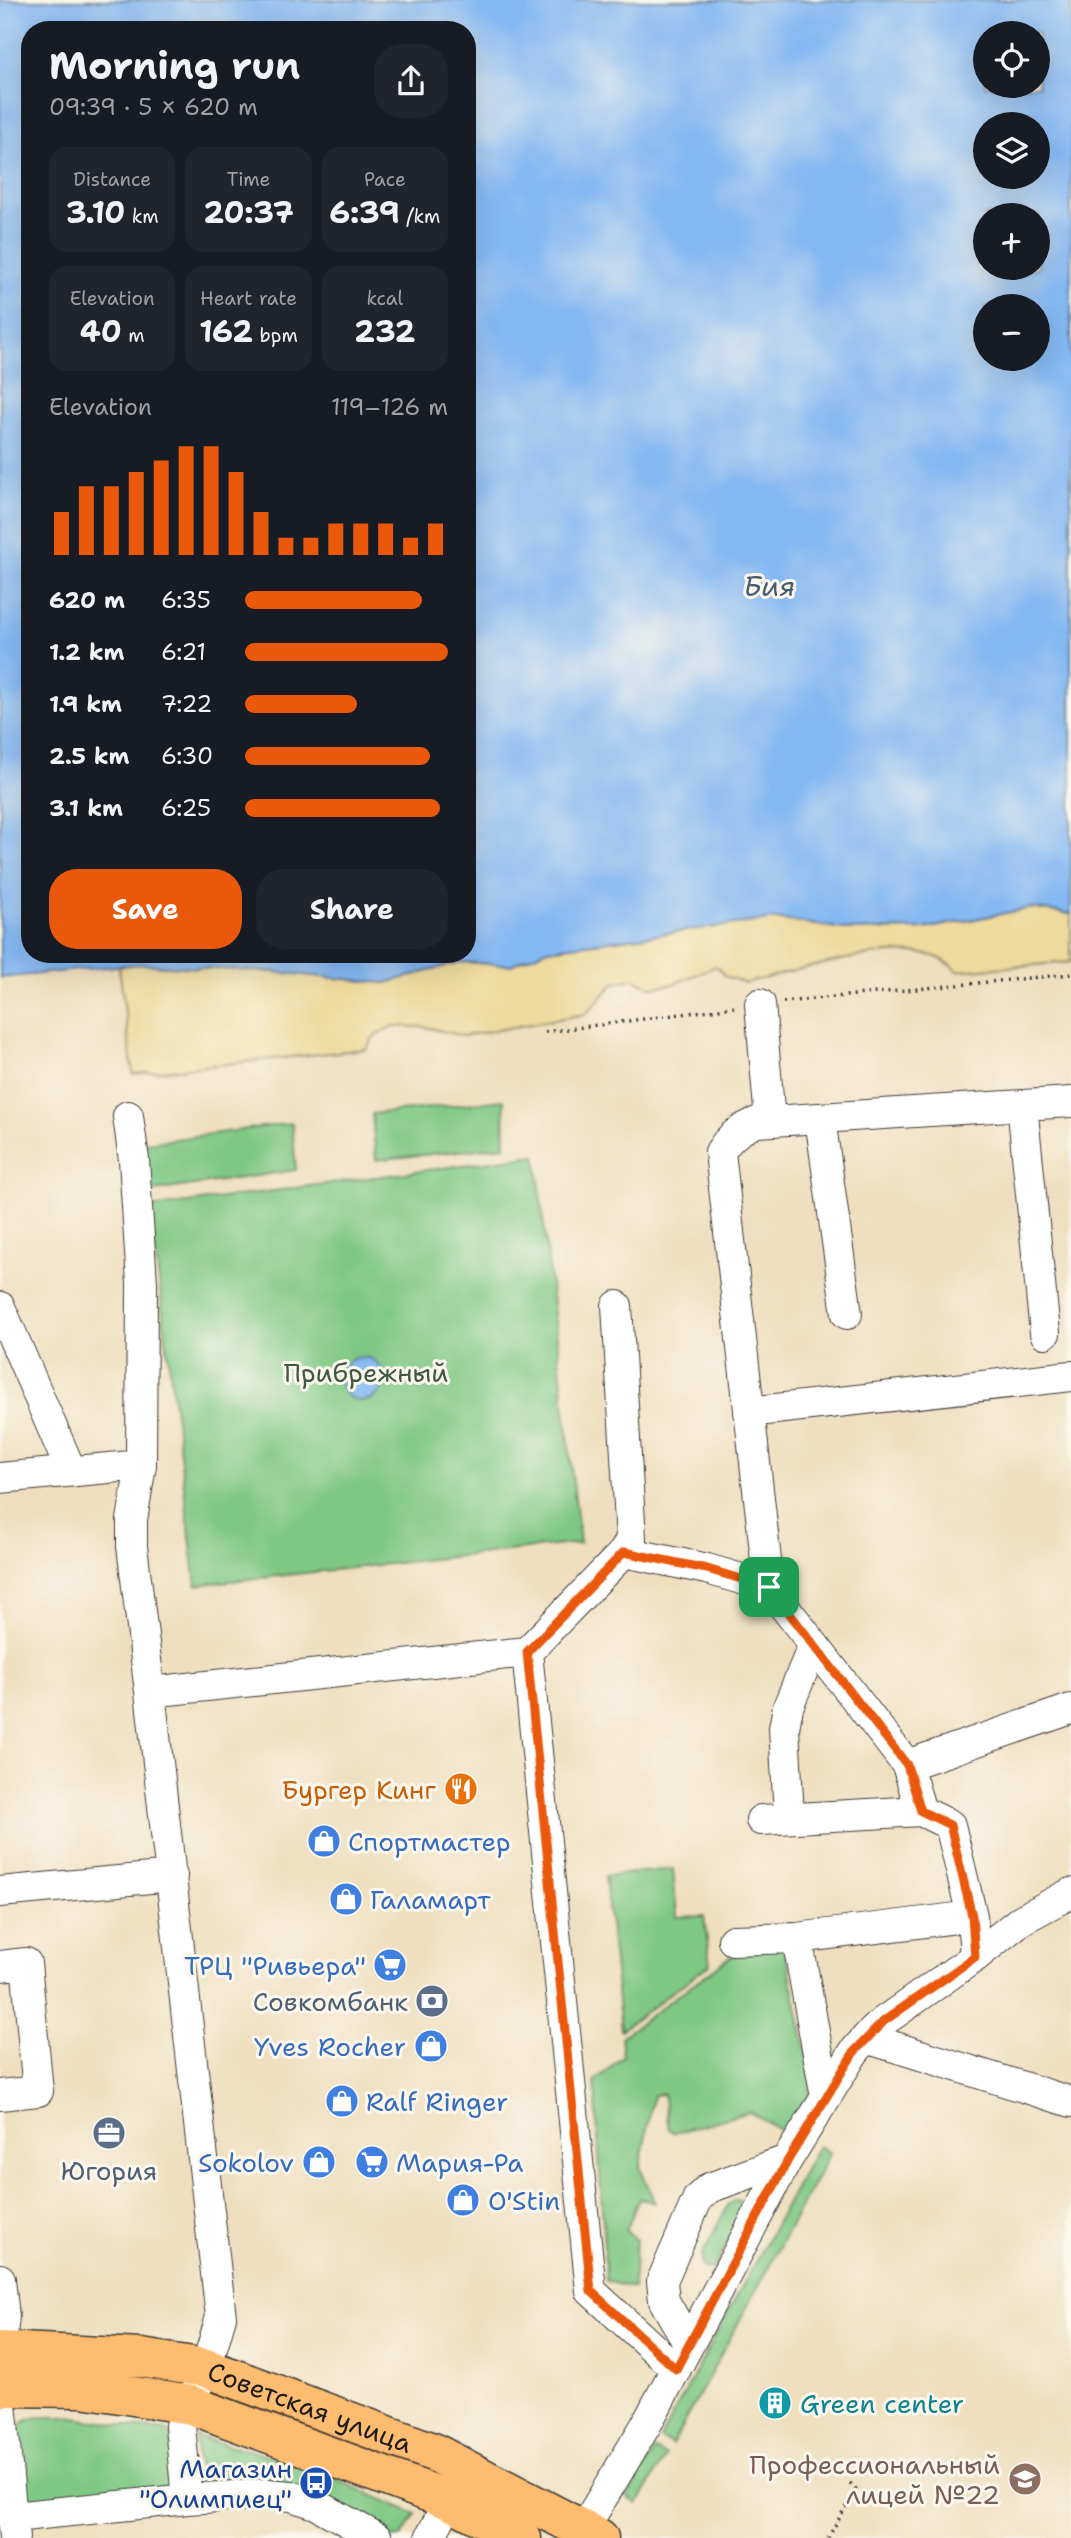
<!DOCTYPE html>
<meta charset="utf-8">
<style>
:root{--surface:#171b24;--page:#20242c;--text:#f1f3f6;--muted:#9ea1a6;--accent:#ea580c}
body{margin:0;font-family:"Shantell Sans",sans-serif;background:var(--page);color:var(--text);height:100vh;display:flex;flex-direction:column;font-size:26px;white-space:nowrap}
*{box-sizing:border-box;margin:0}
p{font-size:23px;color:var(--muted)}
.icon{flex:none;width:38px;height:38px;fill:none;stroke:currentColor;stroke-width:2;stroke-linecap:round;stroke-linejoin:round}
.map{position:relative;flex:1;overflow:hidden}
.side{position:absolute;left:21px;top:21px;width:455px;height:942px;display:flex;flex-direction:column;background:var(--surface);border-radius:28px;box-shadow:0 7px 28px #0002}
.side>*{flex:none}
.buttons{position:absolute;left:973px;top:21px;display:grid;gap:14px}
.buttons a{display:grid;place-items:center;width:77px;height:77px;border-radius:50%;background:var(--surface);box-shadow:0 7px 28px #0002;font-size:35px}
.pin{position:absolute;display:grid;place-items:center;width:60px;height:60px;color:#fff;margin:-30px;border-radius:14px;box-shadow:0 4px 10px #0006}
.round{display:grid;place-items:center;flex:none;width:74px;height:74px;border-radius:28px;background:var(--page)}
.headline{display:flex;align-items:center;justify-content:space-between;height:119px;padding:0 28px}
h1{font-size:38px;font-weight:700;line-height:52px}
.stats{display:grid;grid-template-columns:repeat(3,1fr);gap:10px;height:119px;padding:7px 28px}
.stats div{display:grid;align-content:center;border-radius:18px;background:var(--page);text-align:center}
.stats b{font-size:30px;font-weight:700}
.stats small{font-size:19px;font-weight:400}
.stats p{font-size:19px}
.chart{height:196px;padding:14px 28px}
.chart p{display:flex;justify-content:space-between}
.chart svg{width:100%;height:126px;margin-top:7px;stroke:var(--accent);stroke-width:6}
.primary-button{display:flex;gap:14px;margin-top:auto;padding:14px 28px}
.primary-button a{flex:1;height:80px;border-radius:28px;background:var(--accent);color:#fff;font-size:28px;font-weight:700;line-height:80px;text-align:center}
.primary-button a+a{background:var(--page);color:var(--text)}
ul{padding:0 28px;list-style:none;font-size:23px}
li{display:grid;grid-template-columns:112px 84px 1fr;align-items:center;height:52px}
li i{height:18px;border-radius:9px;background:var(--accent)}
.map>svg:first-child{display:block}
.green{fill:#7fc884;stroke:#4e7250;stroke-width:2}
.sand{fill:#eeda9e;stroke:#857b5d;stroke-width:2}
.water{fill:#84b8f2;stroke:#506a87;stroke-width:2;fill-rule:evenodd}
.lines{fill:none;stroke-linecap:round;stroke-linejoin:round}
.minor-casing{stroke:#3c3934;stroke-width:32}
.major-casing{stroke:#3c3934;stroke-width:41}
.path{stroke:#3c3934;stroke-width:3.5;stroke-dasharray:2 5;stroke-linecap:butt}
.minor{stroke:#fff;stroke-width:30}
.major{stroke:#febc70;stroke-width:38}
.route-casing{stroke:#fff;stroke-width:14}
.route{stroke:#ea580c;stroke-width:9}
.labels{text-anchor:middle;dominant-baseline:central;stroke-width:6;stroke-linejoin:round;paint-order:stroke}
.park-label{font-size:26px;fill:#3f5840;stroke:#fbf7ec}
.food-label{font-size:26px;fill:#c56008;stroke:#fbf7ec;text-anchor:end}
.shop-label{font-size:26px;fill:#366cbe;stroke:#fbf7ec;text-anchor:start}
.service-label{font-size:26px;fill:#4e5e75;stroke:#fbf7ec;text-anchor:end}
.culture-label{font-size:26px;fill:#0d838f;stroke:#fbf7ec;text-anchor:start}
.street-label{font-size:26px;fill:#1c1c1c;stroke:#fbf7ec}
.education-label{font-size:26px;fill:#785e54;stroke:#fbf7ec;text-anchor:end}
.transit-label{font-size:26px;fill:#164399;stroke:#fbf7ec;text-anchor:end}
.water-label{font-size:28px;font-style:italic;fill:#465a72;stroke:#fbf7ec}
</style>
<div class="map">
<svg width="1071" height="2538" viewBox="0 0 1071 2538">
<rect width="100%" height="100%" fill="#fbf7ec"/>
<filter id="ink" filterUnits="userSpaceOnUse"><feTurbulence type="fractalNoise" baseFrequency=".0143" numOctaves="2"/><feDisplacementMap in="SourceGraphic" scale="14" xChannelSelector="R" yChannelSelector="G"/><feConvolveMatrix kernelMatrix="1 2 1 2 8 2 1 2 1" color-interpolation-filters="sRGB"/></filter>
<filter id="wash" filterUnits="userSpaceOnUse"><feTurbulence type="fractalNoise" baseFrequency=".00686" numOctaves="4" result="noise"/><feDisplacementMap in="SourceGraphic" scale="28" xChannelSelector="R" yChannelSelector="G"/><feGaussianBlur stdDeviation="1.57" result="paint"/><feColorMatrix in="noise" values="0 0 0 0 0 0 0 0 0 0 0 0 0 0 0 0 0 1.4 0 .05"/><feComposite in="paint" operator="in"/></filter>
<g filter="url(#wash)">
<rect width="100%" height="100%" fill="#efdfbf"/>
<path class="green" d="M504,1100L505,1146L376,1160L372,1114Z
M292,1123L296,1170L146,1192L139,1144Z
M536,1155L580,1543L196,1585L150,1208Z
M673,1869L677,1917L704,1916L710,1964L621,2030L605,1876Z
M773,1945L785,1948L812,2080L806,2106L789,2135L749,2112L674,2133L669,2129L663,2094L653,2095L640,2167L655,2203L639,2198L626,2231L636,2240L633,2288L606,2281L595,2081L623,2056L621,2037L730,1957Z
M818,2146L830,2153L672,2445L660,2438Z
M735,2200L740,2201L746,2209L714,2268L705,2269L702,2265V2255L728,2205Z
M68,2417L171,2432L174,2489L24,2506L16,2432C25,2412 48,2418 68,2417Z
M195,2436L303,2465L416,2514L402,2537L385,2538L200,2483Z
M655,2450L666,2456L638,2504L627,2497Z"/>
<path class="sand" d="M1031,908L1071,914V962L958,971C953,967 947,962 941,959C897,938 792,973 745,983L726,977L716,966L674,984L652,987L634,979L614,983L586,1014L464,1036L425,1027L393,1026L374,1037L366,1049L133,1074L119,967L136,964L274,972L386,983L460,962L511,965L548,949L775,919L852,930L924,929Z"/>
<path class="water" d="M0,0H1071V914L1031,908L924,929L852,930L775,919L548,949L511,965L460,962L386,983L274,972L136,964L0,978ZM30,30H467V954H30ZM985,33H1038V86H985ZM985,124H1038V177H985ZM985,215H1038V268H985ZM985,306H1038V359H985Z
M340 1379a22 22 0 1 1 44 0a22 22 0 1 1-44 0Z"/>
</g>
<g filter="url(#ink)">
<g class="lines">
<defs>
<path id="minor" d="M760,1004L770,1121
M1022,1105L1045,1333
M128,1116L134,1160L142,1283L141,1465L132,1520V1546L150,1692L221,2317L206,2368L180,2426L187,2499
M820,1118L847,1314
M0,1307L71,1471
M749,1412L1071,1376
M0,1478L141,1465
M624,1552L707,1569L769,1587
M527,1652L624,1552L631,1539L617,1306
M150,1692L527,1652L591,2291L676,2369
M907,1765L1071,1709
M789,1816L784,1728L788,1707L813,1646
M761,1820L921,1811
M0,1892L172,1876
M797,1938L972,1916
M733,1940L797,1938L826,2097
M975,1957L972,1916L950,1825L921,1811L907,1765L769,1587L720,1152C730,1136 740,1129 757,1122L1071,1102
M0,1966L26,1963L38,2091L0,2095
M866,2038L1071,2102
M0,2279L4,2317L0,2351
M689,2344L664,2301L662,2281L698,2198L709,2188L787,2160
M0,2393L14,2538
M13,2517L187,2499L268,2494L291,2496L316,2504L377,2538
M430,2538L449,2500
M578,2538L646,2425L787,2160L854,2052L866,2038L884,2021L975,1957L1021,1920L1071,1893"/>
<g id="major">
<path id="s1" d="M0,2351L141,2358L206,2368L433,2452L599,2538"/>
<path d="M0,2387L82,2388L191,2405L449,2500L522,2538"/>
</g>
</defs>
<use href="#minor" class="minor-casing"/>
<use href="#major" class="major-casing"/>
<path class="path" d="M783,1002L1071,974
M545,1032L734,1007
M828,2538L856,2489L848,2481"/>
<use href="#minor" class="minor"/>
<use href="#major" class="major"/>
</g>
</g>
<g class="lines" filter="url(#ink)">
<defs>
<path id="route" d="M624,1552L707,1569L769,1587L907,1765L921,1811L950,1825L972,1916L975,1957L884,2021L854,2052L788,2160L676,2369L591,2291L527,1652Z"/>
</defs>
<use href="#route" class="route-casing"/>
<use href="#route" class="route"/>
</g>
<defs>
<symbol id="restaurant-disc" viewBox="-11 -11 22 22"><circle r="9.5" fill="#e8710a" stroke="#fbf7ec"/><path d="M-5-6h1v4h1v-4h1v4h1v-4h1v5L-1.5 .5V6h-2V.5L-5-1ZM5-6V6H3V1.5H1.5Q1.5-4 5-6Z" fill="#fff"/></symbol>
<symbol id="shop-disc" viewBox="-11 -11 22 22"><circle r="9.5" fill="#3f7fe0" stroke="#fbf7ec"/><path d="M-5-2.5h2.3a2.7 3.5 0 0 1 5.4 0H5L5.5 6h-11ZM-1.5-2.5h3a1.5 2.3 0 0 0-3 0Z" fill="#fff"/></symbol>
<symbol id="supermarket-disc" viewBox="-11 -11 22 22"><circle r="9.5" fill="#3f7fe0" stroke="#fbf7ec"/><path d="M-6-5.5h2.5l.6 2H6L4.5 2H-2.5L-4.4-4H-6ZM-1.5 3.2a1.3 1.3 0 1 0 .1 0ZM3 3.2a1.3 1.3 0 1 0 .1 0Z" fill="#fff"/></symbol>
<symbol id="bank-disc" viewBox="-11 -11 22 22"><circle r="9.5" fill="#5c6f8a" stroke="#fbf7ec"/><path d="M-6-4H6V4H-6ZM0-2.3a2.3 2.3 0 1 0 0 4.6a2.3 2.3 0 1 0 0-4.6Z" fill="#fff"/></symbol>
<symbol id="office-disc" viewBox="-11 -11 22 22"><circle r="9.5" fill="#5c6f8a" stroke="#fbf7ec"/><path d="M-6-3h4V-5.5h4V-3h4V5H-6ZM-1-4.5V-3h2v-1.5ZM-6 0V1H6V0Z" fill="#fff"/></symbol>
<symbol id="building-disc" viewBox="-11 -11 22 22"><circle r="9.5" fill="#0f9aa8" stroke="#fbf7ec"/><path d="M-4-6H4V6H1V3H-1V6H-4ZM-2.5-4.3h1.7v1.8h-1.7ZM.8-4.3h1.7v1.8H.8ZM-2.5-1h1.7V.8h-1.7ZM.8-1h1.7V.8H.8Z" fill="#fff"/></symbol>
<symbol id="university-disc" viewBox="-11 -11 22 22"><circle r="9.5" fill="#8d6e63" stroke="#fbf7ec"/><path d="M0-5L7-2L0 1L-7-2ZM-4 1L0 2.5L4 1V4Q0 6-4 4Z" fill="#fff"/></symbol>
<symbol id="bus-disc" viewBox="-11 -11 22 22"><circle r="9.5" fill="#1a4fb4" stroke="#fbf7ec"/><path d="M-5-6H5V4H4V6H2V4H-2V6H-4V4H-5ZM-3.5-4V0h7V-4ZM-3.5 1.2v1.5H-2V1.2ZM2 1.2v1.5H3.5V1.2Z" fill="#fff"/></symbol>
</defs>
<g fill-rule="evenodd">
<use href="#restaurant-disc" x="442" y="1770" width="38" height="38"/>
<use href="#shop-disc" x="305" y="1822" width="38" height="38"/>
<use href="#shop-disc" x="327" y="1880" width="38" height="38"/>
<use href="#supermarket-disc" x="371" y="1946" width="38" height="38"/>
<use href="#bank-disc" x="413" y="1982" width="38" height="38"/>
<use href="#shop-disc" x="412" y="2027" width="38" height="38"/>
<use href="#shop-disc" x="323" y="2082" width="38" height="38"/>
<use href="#office-disc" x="90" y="2114" width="38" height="38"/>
<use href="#shop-disc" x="300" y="2143" width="38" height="38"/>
<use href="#supermarket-disc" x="353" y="2143" width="38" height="38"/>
<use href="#shop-disc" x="444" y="2181" width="38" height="38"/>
<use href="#building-disc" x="756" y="2384" width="38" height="38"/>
<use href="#university-disc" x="1006" y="2460" width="38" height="38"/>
<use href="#bus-disc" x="297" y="2464" width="38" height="38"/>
</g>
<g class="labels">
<g class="park-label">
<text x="366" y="1372">Прибрежный</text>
</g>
<g class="food-label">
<text x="436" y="1789">Бургер Кинг</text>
</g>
<g class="shop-label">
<text x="348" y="1841">Спортмастер</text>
<text x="370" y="1899">Галамарт</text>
<text x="366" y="1965" text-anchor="end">ТРЦ "Ривьера"</text>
<text x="406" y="2046" text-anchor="end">Yves Rocher</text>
<text x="366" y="2101">Ralf Ringer</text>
<text x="294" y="2162" text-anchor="end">Sokolov</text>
<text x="396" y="2162">Мария-Ра</text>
<text x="488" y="2200">O'Stin</text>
</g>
<g class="service-label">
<text x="408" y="2001">Совкомбанк</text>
<text x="109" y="2170" text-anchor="middle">Югория</text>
</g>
<g class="culture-label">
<text x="800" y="2403">Green center</text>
</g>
<g class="street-label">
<text stroke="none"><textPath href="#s1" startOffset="318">Советская улица</textPath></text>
</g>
<g class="education-label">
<text x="1000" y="2464">Профессиональный<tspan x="1000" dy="30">лицей №22</tspan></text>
</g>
<g class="transit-label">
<text x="292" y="2468">Магазин<tspan x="292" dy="30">"Олимпиец"</tspan></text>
</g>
<g class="water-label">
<text x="769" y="586">Бия</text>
</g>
</g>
</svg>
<div class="buttons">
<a><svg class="icon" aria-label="locate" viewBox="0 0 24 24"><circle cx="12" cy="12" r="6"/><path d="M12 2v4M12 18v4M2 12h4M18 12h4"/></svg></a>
<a><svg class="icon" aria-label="layers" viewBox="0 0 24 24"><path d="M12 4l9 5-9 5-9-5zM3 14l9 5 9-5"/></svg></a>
<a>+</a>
<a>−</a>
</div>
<div class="pin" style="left:769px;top:1587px;background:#1e9e55"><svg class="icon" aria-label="arrive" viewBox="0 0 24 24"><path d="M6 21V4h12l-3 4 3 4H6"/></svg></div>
<section class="side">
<div class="headline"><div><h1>Morning run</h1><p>09:39 · 5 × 620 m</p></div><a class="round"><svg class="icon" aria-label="share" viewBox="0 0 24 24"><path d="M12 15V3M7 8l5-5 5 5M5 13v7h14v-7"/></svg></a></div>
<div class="stats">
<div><p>Distance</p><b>3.10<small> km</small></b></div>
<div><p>Time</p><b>20:37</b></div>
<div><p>Pace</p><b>6:39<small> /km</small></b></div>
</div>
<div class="stats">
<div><p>Elevation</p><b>40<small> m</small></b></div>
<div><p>Heart rate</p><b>162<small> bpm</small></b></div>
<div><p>kcal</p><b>232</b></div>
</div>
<div class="chart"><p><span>Elevation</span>119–126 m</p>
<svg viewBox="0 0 160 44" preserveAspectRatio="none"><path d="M5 44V29M15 44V20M25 44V20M35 44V15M45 44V11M55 44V6M65 44V6M75 44V15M85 44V29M95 44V38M105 44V38M115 44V33M125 44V33M135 44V33M145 44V38M155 44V33"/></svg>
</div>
<ul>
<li><b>620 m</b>6:35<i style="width:87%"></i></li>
<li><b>1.2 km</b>6:21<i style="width:100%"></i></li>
<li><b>1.9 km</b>7:22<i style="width:55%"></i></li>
<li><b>2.5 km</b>6:30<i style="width:91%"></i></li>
<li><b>3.1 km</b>6:25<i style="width:96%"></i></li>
</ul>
<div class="primary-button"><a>Save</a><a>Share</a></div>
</section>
</div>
